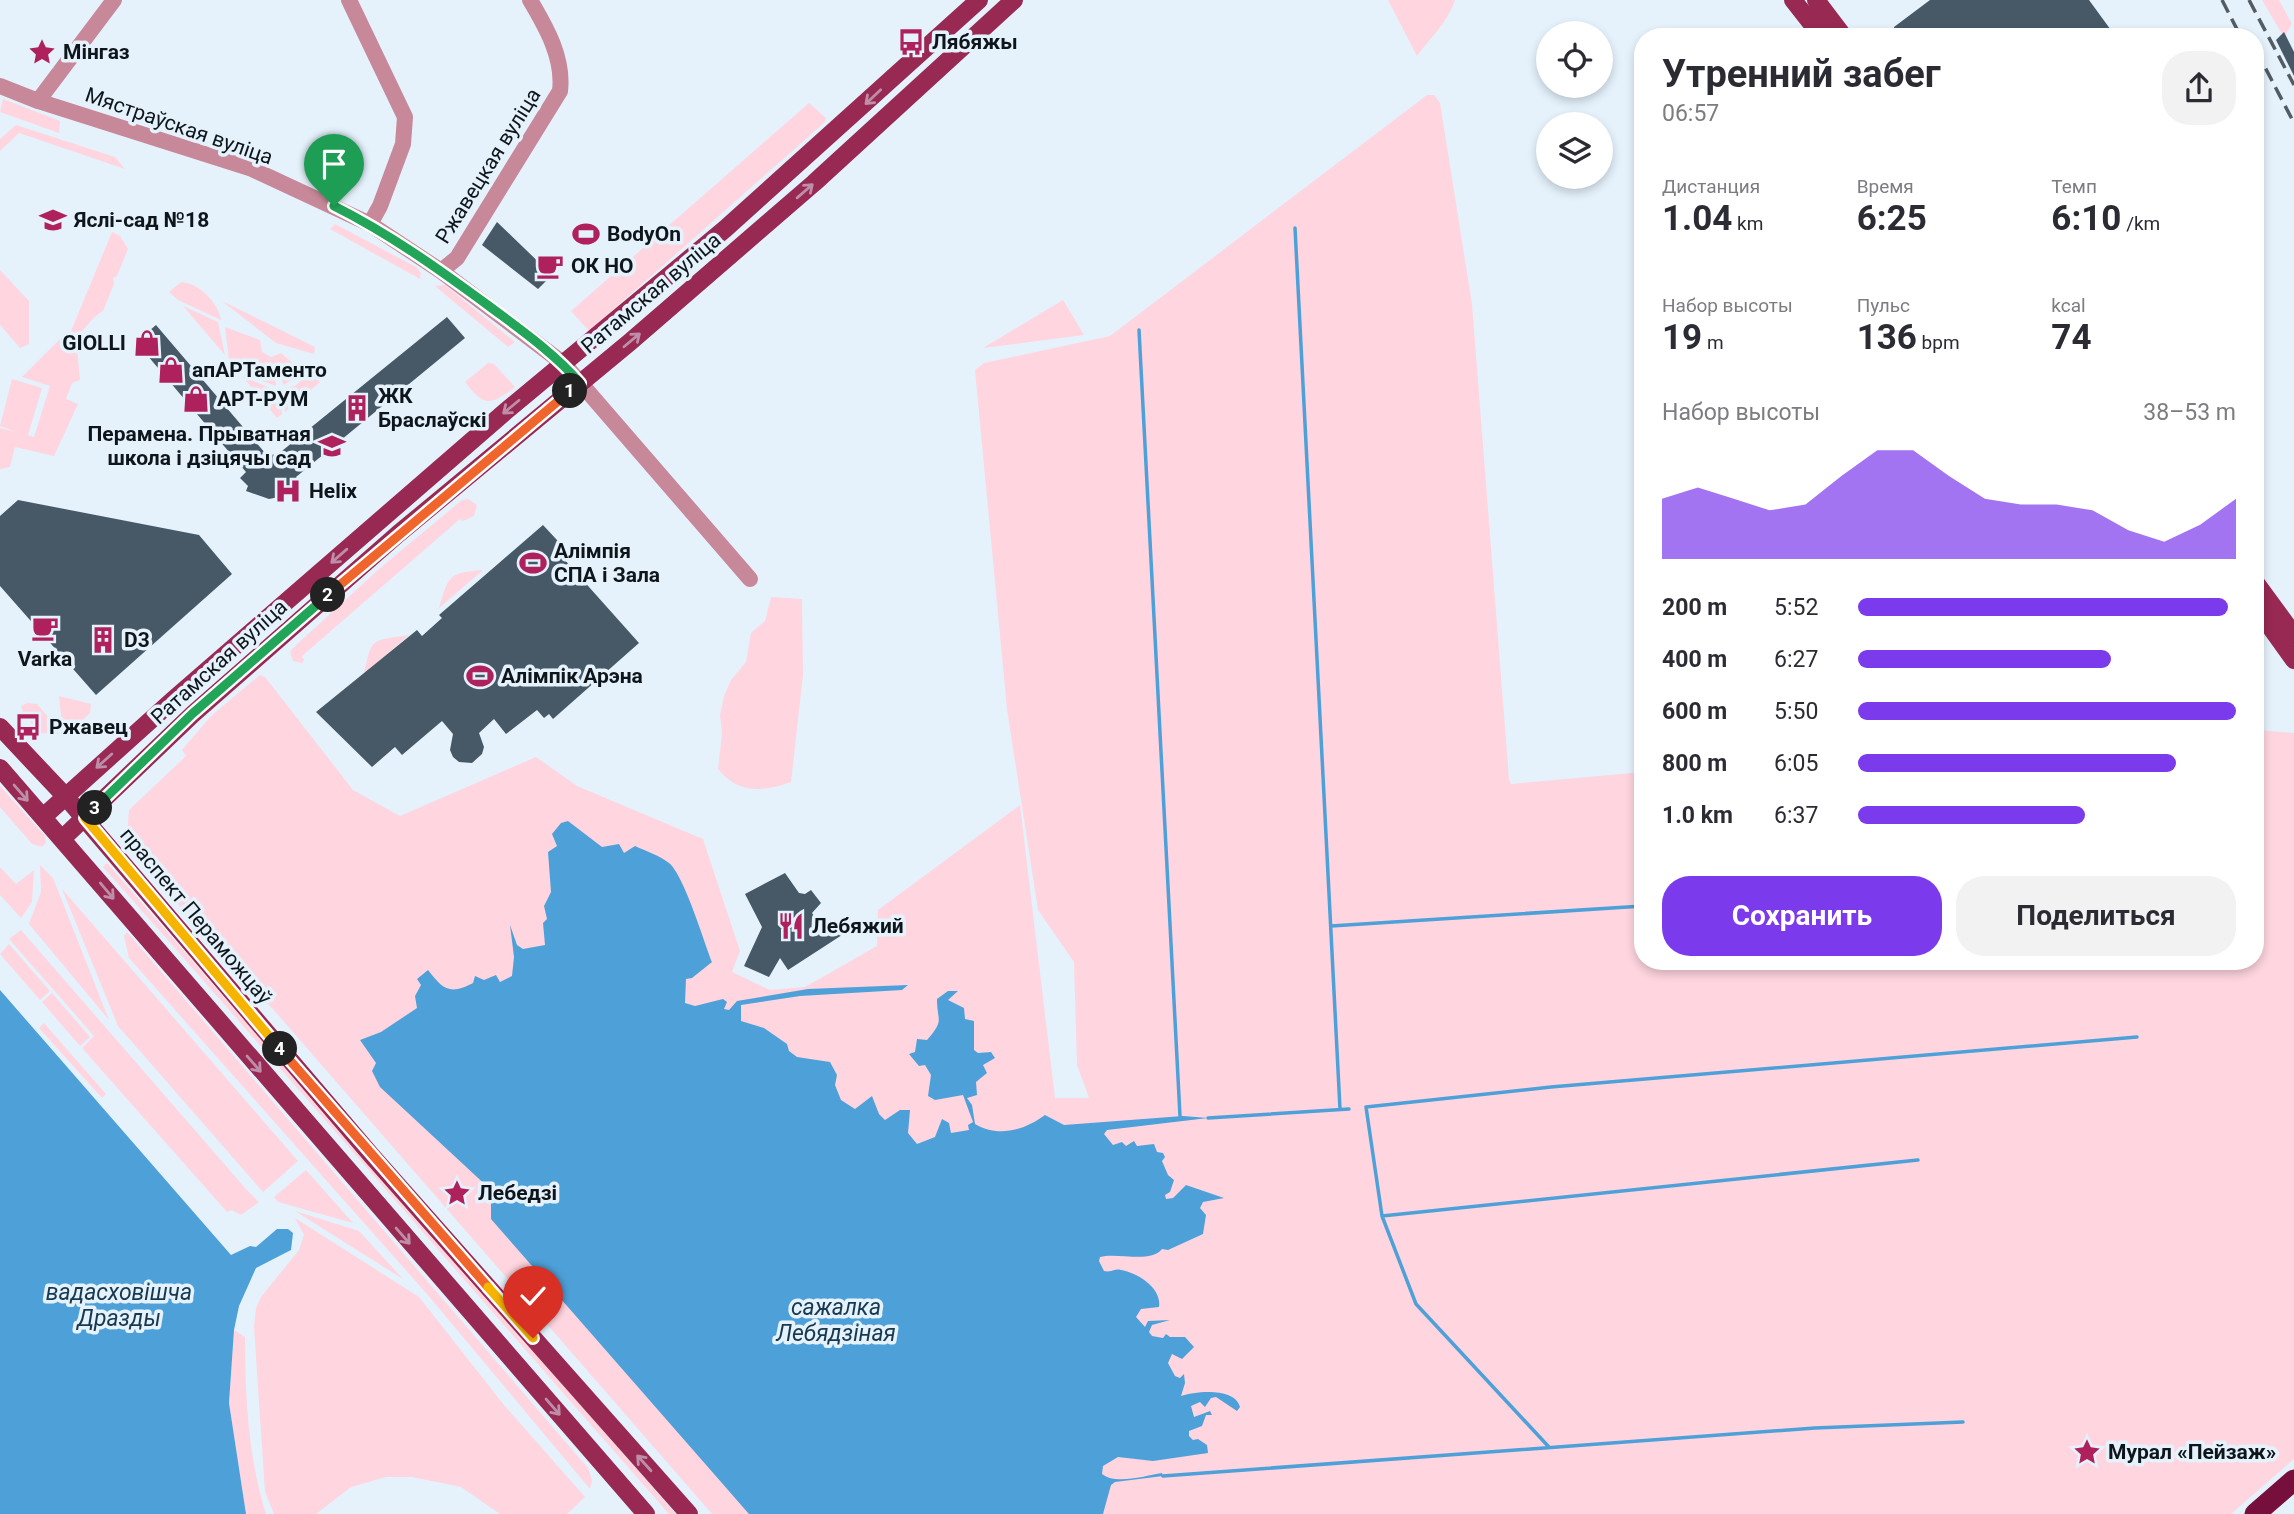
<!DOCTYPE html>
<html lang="ru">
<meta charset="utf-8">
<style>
:root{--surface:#fff;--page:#f2f2f3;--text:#2b2b33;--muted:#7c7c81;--accent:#7c3aed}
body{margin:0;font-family:Roboto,sans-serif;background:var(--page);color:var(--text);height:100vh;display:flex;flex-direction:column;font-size:26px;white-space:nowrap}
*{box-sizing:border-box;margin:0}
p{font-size:23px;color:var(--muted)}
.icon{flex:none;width:38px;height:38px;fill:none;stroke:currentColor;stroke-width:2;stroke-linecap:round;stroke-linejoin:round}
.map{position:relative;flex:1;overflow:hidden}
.sheet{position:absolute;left:1634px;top:28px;width:630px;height:942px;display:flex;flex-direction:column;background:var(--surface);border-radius:28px;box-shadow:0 4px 10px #0003}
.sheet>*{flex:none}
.fabs{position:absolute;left:1536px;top:21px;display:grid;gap:14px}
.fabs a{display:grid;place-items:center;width:77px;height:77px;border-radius:50%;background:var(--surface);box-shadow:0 4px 10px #0003;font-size:35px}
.pin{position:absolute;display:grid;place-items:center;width:60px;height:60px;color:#fff;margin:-72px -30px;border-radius:50% 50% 50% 0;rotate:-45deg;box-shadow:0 0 7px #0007}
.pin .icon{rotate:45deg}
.km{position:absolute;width:35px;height:35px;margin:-18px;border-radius:50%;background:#222;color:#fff;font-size:19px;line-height:35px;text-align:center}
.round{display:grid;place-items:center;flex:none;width:74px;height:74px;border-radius:28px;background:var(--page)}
.summary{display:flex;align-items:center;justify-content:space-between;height:119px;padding:0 28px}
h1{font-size:38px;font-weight:700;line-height:52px}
.stats{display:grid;grid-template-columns:repeat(3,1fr);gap:10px;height:119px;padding:7px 28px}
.stats div{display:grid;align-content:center}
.stats b{font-size:35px;font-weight:700}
.stats small{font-size:19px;font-weight:400}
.stats p{font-size:19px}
.chart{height:196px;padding:14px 28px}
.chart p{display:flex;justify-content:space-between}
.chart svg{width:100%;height:126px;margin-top:7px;fill:var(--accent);opacity:.7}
.cta{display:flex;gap:14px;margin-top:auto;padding:14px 28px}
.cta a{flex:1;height:80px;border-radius:28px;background:var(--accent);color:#fff;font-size:28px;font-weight:700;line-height:80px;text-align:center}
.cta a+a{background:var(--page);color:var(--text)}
ul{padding:0 28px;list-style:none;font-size:23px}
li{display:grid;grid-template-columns:112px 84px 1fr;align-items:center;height:52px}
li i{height:18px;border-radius:9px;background:var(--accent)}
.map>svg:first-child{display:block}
.green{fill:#ffd5df}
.water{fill:#4ea0d8}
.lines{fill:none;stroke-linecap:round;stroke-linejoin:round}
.stream{stroke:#4ea0d8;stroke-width:3.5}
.building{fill:#475967}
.minor{stroke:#c78899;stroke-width:16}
.major{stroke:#972953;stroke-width:18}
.highway{stroke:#770f3c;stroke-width:21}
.rail{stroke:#535c63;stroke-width:3.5;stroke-dasharray:14 7;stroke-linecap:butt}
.oneway{stroke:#be8ea8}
.split-1-casing{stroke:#fff;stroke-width:14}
.split-2-casing{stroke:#fff;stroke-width:14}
.split-3-casing{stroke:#fff;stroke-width:14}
.split-4-casing{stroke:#fff;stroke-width:14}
.split-5-casing{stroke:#fff;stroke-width:14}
.split-6-casing{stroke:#fff;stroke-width:14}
.split-1{stroke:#22a559;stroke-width:9}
.split-2{stroke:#f0652b;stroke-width:9}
.split-3{stroke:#22a559;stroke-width:9}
.split-4{stroke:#f5b400;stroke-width:9}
.split-5{stroke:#f0652b;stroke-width:9}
.split-6{stroke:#f5b400;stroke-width:9}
.labels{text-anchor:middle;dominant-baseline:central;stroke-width:7;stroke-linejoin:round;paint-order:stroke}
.poi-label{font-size:21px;font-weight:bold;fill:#0e161b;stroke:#e5f2fc;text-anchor:start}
.street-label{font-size:21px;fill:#0e161b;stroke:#e5f2fc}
.water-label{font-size:23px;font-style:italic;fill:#163950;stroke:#e5f2fc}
</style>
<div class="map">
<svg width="2294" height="1514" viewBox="0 0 2294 1514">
<rect width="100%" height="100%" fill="#e5f2fc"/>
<path class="green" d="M1388,0H1455C1448,22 1431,37 1417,56Z
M2262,0H2279L2292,24L2285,35L2282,34Z
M1427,95H1434L1440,103L1472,304L1509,779L1511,784L1643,772V961H2256V730L2294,733V1459L2231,1514H712L279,1016L127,848L132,844L127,836L129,810L186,756L182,750L211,716L260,675L265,677L353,790L400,816L536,757L577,786L703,839L740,951L732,972L770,990L805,987L877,946L878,910L1020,805L1055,1098H1089L1077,1065L1074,962L1038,910L1007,709L975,370L984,363L1110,336Z
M3,99L60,121L59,133L0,112Z
M809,103L826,118L825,122L589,331L571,311Z
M16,125L115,157L125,169L19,133L0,151V139Z
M335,224L416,267L421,273L420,279L330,229Z
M112,232L120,236L128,249L117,276L113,278L114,284L103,311C90,318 85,331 73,339L69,336Z
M0,270L29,301V344L20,348L0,325Z
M181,282C199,283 218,302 221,320L178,300L169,292Z
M445,285L515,342L508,347L435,286Z
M1063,300L1084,335L983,348Z
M222,301L315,347L314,354L276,343Z
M183,306L218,322L225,355Z
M225,327L260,340L262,352L271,357L281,353L303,372L284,385L279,376H275L276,386L252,377L237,368L248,363L245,359L234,365L229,360Z
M61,338L77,348L80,380L72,383L66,399L78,404L54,456L15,447L10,467L0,469V428L16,432L0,426L12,379L42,388L28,435L34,437L50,386L22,377Z
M488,363L494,364L515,387C491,406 484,407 465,382Z
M308,374L320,382L285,412L284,388L295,386Z
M242,376L279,392L282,414L277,418Z
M468,499L477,505L474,516L463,521L460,519L302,656L304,660L302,663L293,661L290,652L293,648L379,569L462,500Z
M483,570L439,608C449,575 448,573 483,570Z
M771,597L802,599L803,675L791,782C763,792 738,794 718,769L722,734L720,715L724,696L731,680L746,662L751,633L765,621Z
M409,635L364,674C372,636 372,641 409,635Z
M59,696L91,704L90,713L75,727L62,724Z
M27,703L37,704L58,729V734L40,733L24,715L21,706Z
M0,786L45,836L46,843L42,847L32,844L0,807Z
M107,863L676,1514H669C480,1299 293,1081 103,867Z
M40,865L53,878L109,1020L29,924L41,892Z
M0,867L16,884L34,870L32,902L21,918L0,895Z
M62,889L298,1161L263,1192L118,1026Z
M21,930L246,1189L259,1202L241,1215L232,1210L227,1212L82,1048L94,1036L9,939Z
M127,932L588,1468L592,1480L590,1489L427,1294L129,958L124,936Z
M9,944L50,991L40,1000L0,954Z
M52,993L90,1037L80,1046L42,1002Z
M44,1023L106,1094L102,1098L39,1028Z
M306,1170L353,1223L278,1202L274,1197Z
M295,1211L359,1231L403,1279Z
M295,1218L419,1297L504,1405L585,1497L567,1514H500L461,1487L412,1477H386L351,1487L316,1514H274L265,1492L254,1327L256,1308L261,1297L299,1250L304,1235Z
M234,1330L245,1337C245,1396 248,1457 266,1514H246L229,1403Z"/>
<path class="water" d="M568,821L602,847L619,844L624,853L635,846C646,851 660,856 669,863C684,875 704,942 712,962L692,978L686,979L685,1003L695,1006L723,999L727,1002L724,1009L729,1010L737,1001L808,989L908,985L902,990L800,996L741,1005V1021L764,1028L787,1044L789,1051L797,1057L830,1062L837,1075L835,1085L841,1100L855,1109L872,1096L879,1114L885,1120L900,1110H910L908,1133L917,1144L935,1137L942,1119L949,1123L951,1133L969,1130L968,1125L973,1122L963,1095L935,1100L928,1096L931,1075L925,1065L919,1066L909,1054L915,1052L917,1039L927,1040C945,1019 937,1022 937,999L948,991H958L948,1000L964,1008L965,1019L974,1021V1050L978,1053L991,1052L995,1058L983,1065L987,1073L976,1082L977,1095L967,1098L972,1105L975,1124C998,1138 1025,1130 1045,1115L1064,1125L1183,1116L1208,1118L1107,1130L1104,1134L1113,1145L1122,1142L1126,1146L1134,1141L1137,1146L1154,1144L1157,1152L1163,1153L1165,1157L1162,1161L1168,1175L1174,1180L1170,1192L1165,1195L1166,1199L1173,1198L1186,1185L1224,1198L1203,1202L1200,1208L1206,1215L1203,1234L1168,1250L1162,1249C1150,1264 1118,1252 1100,1257L1099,1261L1104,1271C1111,1273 1115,1268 1121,1270C1138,1273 1162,1288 1159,1307L1141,1309L1136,1317L1145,1327L1148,1321L1170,1320L1152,1325L1149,1332L1152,1336L1163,1338L1166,1334L1170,1337H1185L1194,1347L1182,1359L1172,1354L1168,1363L1175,1376L1180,1378L1184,1374L1185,1383L1181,1396C1196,1391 1235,1387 1240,1407L1237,1411L1216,1397L1211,1398L1205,1407L1200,1402L1191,1406L1194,1417L1210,1411L1212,1415H1206L1202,1426L1189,1431V1436L1193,1440L1198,1439L1207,1445L1208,1453L1153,1461L1118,1457L1103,1466L1102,1474C1116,1485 1144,1476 1162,1473L1163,1476L1115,1482L1111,1485L1103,1514H749L491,1219V1190L380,1087L372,1071L376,1063L360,1040L381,1032L417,1008L415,996L421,985L417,979L428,970C442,988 449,996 473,983L475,976L484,980L496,975L500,982L512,976L514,957L510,925L517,945L523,949L545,945L543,923L547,919L544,906L551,892L548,852L557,846L552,834L561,823Z
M0,990L231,1255L250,1246L256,1247L277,1229H288L293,1233L291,1250L256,1268L239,1306L234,1330L229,1403L246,1514H0Z"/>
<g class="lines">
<path class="stream" d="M1295,228L1340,1109
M1139,330L1180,1116
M1331,926L1643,906
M1208,1118L1349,1109
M1382,1216L1918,1160
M1548,1446L1416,1304L1382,1216L1366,1107L1551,1087L2137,1037
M1163,1476L1815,1428L1963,1422"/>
</g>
<path class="building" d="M1930,0H2089L2116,37H1896L1894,27Z
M2284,32L2294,52V76L2276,40Z
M497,222L552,275L538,289L482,245Z
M447,317L465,338L296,477L300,484L291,489L294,494L269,499L246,491L248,486L240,478L246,472L136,342L156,325L266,454L277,455Z
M18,500L199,535L232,574L96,695L0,586V516Z
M543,525L570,554L564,559L639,643L553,719L549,714L544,718L537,710L506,734L494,719L479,733L484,747L482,754L472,763L459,762L453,757L450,750L453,734L442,721L402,755L395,747L372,767L316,712L417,630L422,636L442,618L439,615Z
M785,873L799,893L805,894L811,890L821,903L812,913L822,927L832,920L842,935L788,970L780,958L769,977L744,966L762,927L745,894Z"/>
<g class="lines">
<path class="minor" d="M349,0L405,117L403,144L380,206L370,224
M0,86L38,101L252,169L370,224L441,271L564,364L750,579
M38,101L114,0
M441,271L457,258L560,91C564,58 546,27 530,0"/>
<path class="major" d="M1793,0L1822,37
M1816,0L1844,37
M2256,583L2294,635
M2256,607L2294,660
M0,727L66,797L371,1155L689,1514
M0,768L646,1514
M43,817L173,700L506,411L725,229L979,0
M62,839L193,714L398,534L630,342L814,183L1014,0"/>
<path class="highway" d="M2255,1514L2294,1480"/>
<path class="rail" d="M2222,0L2241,37
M2249,0L2294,85
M2256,50L2294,123"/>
</g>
<defs><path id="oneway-shaft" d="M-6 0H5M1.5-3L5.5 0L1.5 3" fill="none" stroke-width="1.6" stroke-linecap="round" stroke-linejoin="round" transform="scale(1.75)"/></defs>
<g class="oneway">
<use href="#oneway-shaft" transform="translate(873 97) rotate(137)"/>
<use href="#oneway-shaft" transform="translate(805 191) rotate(-41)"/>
<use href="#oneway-shaft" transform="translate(632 340) rotate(-40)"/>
<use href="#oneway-shaft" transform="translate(511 407) rotate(140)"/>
<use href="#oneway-shaft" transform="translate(339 556) rotate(139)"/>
<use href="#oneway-shaft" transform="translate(104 761) rotate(138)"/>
<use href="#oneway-shaft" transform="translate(21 793) rotate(49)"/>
<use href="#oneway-shaft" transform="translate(107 891) rotate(50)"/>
<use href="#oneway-shaft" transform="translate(254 1064) rotate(49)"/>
<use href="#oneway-shaft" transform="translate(403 1236) rotate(49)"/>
<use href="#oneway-shaft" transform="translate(553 1407) rotate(49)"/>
<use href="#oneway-shaft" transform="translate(644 1463) rotate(-132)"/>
</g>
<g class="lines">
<defs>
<path id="split-1" d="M334,206C390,234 440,270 489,306C521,330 554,353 580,383L570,391"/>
<path id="split-2" d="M328,595L570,391"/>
<path id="split-3" d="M95,808L192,714L328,595"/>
<path id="split-4" d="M95,808L85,818L280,1049"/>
<path id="split-5" d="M280,1049L488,1287"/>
<path id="split-6" d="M488,1287L533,1338"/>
</defs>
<use href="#split-1" class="split-1-casing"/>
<use href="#split-2" class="split-2-casing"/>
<use href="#split-3" class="split-3-casing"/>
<use href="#split-4" class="split-4-casing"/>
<use href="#split-5" class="split-5-casing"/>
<use href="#split-6" class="split-6-casing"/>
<use href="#split-1" class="split-1"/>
<use href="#split-2" class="split-2"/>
<use href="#split-3" class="split-3"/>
<use href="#split-4" class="split-4"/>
<use href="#split-5" class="split-5"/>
<use href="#split-6" class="split-6"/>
</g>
<defs>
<symbol id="bus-bare" viewBox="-9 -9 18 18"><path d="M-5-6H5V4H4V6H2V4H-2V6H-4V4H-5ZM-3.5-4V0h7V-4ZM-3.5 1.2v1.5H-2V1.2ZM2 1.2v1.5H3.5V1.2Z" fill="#ae215c" stroke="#e5f2fc" stroke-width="2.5" paint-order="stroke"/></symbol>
<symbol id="sight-bare" viewBox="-9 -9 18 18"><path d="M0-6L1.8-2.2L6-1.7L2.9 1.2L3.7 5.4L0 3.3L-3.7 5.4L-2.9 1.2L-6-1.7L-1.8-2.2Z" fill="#ae215c" stroke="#e5f2fc" stroke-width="2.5" paint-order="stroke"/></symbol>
<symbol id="school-bare" viewBox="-9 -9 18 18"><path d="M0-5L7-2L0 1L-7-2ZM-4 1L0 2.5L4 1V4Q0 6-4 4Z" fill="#ae215c" stroke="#e5f2fc" stroke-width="2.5" paint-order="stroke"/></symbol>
<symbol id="stadium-bare" viewBox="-9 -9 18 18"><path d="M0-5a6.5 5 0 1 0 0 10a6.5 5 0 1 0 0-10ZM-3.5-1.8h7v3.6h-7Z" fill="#ae215c" stroke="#e5f2fc" stroke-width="2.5" paint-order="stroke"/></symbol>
<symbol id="cafe-bare" viewBox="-9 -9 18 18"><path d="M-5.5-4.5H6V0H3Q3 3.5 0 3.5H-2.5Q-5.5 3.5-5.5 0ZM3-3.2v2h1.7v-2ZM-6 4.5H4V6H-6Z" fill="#ae215c" stroke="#e5f2fc" stroke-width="2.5" paint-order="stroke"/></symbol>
<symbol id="shop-bare" viewBox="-9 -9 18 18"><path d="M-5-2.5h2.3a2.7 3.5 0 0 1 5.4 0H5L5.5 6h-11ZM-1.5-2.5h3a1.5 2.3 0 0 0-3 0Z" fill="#ae215c" stroke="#e5f2fc" stroke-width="2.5" paint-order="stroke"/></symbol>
<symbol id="building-bare" viewBox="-9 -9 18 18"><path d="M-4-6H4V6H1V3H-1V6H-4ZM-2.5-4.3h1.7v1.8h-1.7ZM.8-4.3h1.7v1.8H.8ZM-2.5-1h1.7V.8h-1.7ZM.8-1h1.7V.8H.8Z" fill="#ae215c" stroke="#e5f2fc" stroke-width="2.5" paint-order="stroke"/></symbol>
<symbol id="hospital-bare" viewBox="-9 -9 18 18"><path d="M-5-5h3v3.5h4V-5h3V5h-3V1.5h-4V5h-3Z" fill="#ae215c" stroke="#e5f2fc" stroke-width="2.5" paint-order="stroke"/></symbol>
<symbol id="restaurant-bare" viewBox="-9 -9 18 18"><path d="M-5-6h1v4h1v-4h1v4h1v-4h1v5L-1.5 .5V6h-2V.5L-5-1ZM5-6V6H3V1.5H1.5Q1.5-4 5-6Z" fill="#ae215c" stroke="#e5f2fc" stroke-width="2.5" paint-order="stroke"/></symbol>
</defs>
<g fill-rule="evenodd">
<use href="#bus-bare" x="892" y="23" width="38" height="38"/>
<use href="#sight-bare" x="23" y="33" width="38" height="38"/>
<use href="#school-bare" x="34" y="201" width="38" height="38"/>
<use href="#stadium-bare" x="567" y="215" width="38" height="38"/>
<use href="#cafe-bare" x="531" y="247" width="38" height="38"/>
<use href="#shop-bare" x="128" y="324" width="38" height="38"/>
<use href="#shop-bare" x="152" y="351" width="38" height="38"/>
<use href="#shop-bare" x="177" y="380" width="38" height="38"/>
<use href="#building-bare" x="338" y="389" width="38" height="38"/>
<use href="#school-bare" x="313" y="427" width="38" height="38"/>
<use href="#hospital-bare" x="269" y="472" width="38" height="38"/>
<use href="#stadium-bare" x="514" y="544" width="38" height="38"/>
<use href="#cafe-bare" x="26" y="609" width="38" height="38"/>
<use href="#building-bare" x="84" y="621" width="38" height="38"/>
<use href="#stadium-bare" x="461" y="657" width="38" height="38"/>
<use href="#bus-bare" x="9" y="708" width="38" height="38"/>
<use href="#restaurant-bare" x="772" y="907" width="38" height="38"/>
<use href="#sight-bare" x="438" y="1174" width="38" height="38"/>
<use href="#sight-bare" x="2068" y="1433" width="38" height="38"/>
</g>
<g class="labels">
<g class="poi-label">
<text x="932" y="42">Лябяжы</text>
<text x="63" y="52">Мінгаз</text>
<text x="74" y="220">Яслі-сад №18</text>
<text x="607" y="234">BodyOn</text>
<text x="571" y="266">ОК НО</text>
<text x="126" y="343" text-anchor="end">GIOLLI</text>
<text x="192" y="370">апАРТаменто</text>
<text x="378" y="396">ЖК<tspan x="378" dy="24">Браслаўскі</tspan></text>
<text x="217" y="399">АРТ-РУМ</text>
<text x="311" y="434" text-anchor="end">Перамена. Прыватная<tspan x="311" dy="24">школа і дзіцячы сад</tspan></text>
<text x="309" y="491">Helix</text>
<text x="554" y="551">Алімпія<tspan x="554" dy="24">СПА і Зала</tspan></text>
<text x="124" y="640">D3</text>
<text x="45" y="659" text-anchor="middle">Varka</text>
<text x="501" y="676">Алімпік Арэна</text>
<text x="49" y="727">Ржавец</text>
<text x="812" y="926">Лебяжий</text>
<text x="478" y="1193">Лебедзі</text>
<text x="2108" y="1452">Мурал «Пейзаж»</text>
</g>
<g class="street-label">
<text transform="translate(179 126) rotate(19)">Мястраўская вуліца</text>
<text transform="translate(488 166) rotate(-58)">Ржавецкая вуліца</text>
<text transform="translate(651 293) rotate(-40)">Ратамская вуліца</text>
<text transform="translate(219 662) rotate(-42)">Ратамская вуліца</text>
<text transform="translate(196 916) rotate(50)">праспект Пераможцаў</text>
</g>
<g class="water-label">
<text x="119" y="1292">вадасховішча<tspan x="119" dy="26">Дразды</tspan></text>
<text x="836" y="1307">сажалка<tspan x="836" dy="26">Лебядзіная</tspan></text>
</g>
</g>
</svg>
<div class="fabs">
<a><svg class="icon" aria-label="locate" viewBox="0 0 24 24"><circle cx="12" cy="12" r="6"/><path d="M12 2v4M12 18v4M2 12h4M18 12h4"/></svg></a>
<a><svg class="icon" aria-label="layers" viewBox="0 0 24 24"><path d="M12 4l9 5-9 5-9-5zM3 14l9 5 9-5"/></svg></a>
</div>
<div class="pin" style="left:334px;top:206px;background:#1e9e55"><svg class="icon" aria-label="arrive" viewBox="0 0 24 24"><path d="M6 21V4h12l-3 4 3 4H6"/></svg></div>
<div class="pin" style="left:533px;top:1338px;background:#d93025"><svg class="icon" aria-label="check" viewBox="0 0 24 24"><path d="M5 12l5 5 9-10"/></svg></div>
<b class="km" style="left:570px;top:391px">1</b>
<b class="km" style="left:328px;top:595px">2</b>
<b class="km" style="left:95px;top:808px">3</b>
<b class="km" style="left:280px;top:1049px">4</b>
<section class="sheet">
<div class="summary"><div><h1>Утренний забег</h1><p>06:57</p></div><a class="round"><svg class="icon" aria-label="share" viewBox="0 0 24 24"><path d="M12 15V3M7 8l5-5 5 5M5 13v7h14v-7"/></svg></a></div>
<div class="stats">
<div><p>Дистанция</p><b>1.04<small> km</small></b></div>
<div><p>Время</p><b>6:25</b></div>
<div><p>Темп</p><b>6:10<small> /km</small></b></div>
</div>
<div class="stats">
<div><p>Набор высоты</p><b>19<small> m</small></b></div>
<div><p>Пульс</p><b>136<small> bpm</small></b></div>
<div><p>kcal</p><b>74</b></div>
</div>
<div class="chart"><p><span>Набор высоты</span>38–53 m</p>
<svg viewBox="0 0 160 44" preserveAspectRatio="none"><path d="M0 44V23L10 19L20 23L30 27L40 25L50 15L60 6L70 6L80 15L90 23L100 25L110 25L120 27L130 34L140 38L150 32L160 23V44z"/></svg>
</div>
<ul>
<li><b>200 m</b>5:52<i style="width:98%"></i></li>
<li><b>400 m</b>6:27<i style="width:67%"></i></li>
<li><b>600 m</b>5:50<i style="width:100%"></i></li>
<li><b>800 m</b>6:05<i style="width:84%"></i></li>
<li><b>1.0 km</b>6:37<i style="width:60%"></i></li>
</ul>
<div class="cta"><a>Сохранить</a><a>Поделиться</a></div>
</section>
</div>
